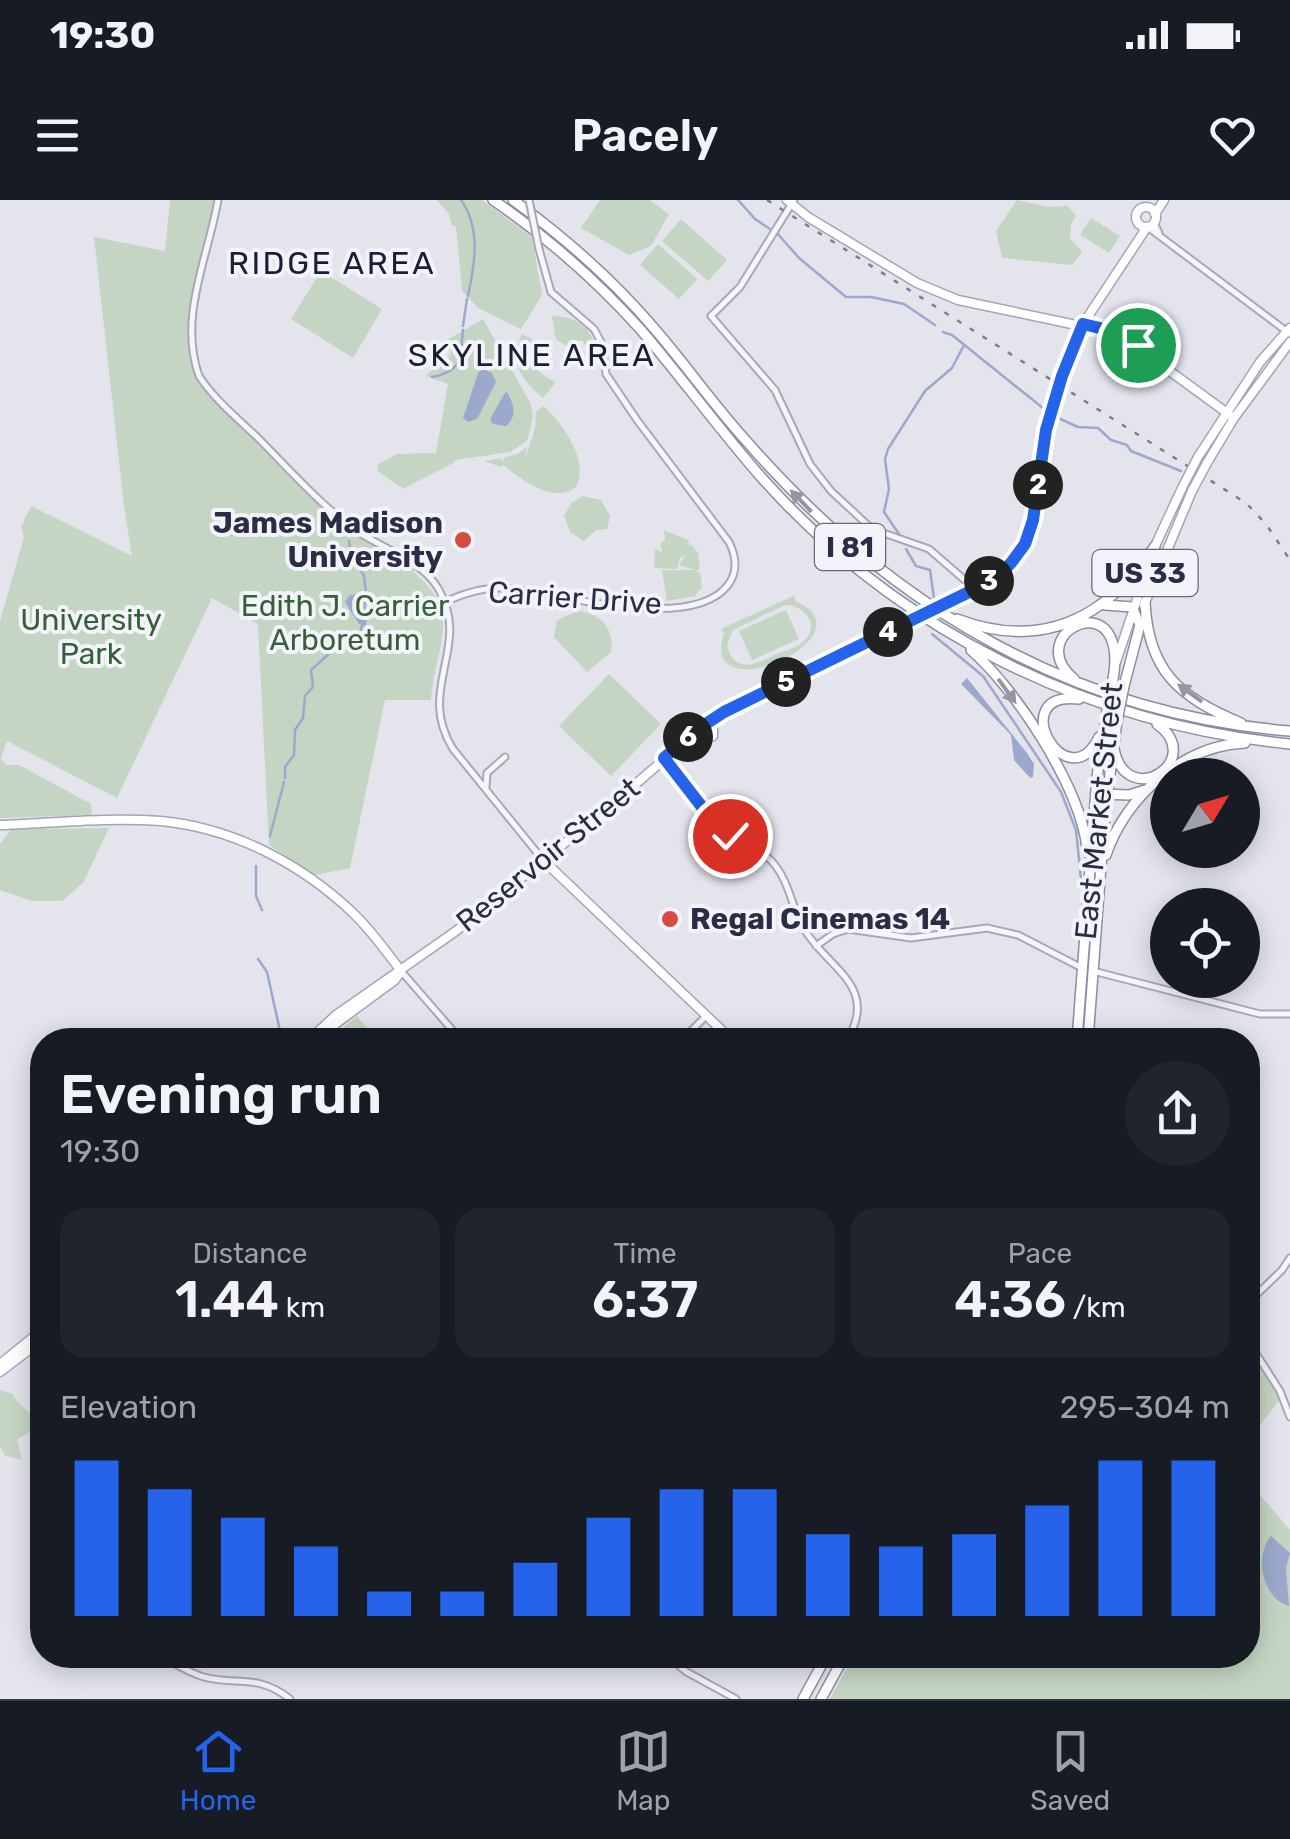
<!DOCTYPE html>
<meta charset="utf-8">
<style>
:root{--surface:#171b24;--page:#20242c;--text:#f1f3f6;--muted:#9ea1a6;--line:#363941;--accent:#2563eb}
body{margin:0;font-family:Rubik,sans-serif;background:var(--page);color:var(--text);height:100vh;display:flex;flex-direction:column;font-size:38px;white-space:nowrap}
*{box-sizing:border-box;margin:0}
p{font-size:32px;color:var(--muted)}
.icon{flex:none;width:55px;height:55px;fill:none;stroke:currentColor;stroke-width:2;stroke-linecap:round;stroke-linejoin:round}
.map{position:relative;flex:1;overflow:hidden}
.details{position:absolute;left:30px;top:828px;width:1230px;height:640px;display:flex;flex-direction:column;background:var(--surface);border-radius:40px;box-shadow:0 5px 25px #0003}
.details>*{flex:none}
.needle{width:65px;rotate:52deg}
.tools{position:absolute;left:1150px;top:558px;display:grid;gap:20px}
.tools a{display:grid;place-items:center;width:110px;height:110px;border-radius:50%;background:var(--surface);box-shadow:0 5px 25px #0003;font-size:50px}
.pin{position:absolute;display:grid;place-items:center;width:85px;height:85px;color:#fff;margin:-42px;border:5px solid #fff;border-radius:50%;box-shadow:0 2px 10px #0007}
.km{position:absolute;width:50px;height:50px;margin:-25px;border-radius:50%;background:#222;color:#fff;font-size:28px;line-height:50px;text-align:center}
.round{display:grid;place-items:center;flex:none;width:105px;height:105px;border-radius:52px;background:var(--page)}
.summary{display:flex;align-items:center;justify-content:space-between;height:170px;padding:0 30px}
h1{font-size:55px;font-weight:600;line-height:75px}
.stats{display:grid;grid-template-columns:repeat(3,1fr);gap:15px;height:170px;padding:10px 30px}
.stats div{display:grid;align-content:center;border-radius:25px;background:var(--page);text-align:center}
.stats b{font-size:50px;font-weight:600}
.stats small{font-size:28px;font-weight:400}
.stats p{font-size:28px}
.chart{height:280px;padding:20px 30px}
.chart p{display:flex;justify-content:space-between}
.chart svg{width:100%;height:180px;margin-top:10px;stroke:var(--accent);stroke-width:6}
.status{display:flex;justify-content:space-between;align-items:center;height:70px;padding:0 50px;background:var(--surface);direction:ltr}
.status svg{height:28px;fill:currentColor}
header{display:flex;justify-content:space-between;align-items:center;height:130px;padding:0 30px;background:var(--surface);font-size:45px;font-weight:600}
.menu{display:flex;justify-content:space-around;align-items:center;height:140px;border-top:2px solid var(--line);background:var(--surface);font-size:28px;color:var(--muted)}
.menu a{display:grid;justify-items:center;gap:5px}
.menu .active{color:var(--accent)}
.map>svg:first-child{display:block}
.green{fill:#c4d6c3;fill-rule:evenodd}
.water{fill:#9ca9cd}
.lines{fill:none;stroke-linecap:round;stroke-linejoin:round}
.stream{stroke:#9ca9cd;stroke-width:2.5}
.minor-casing{stroke:#a7a9b7;stroke-width:9}
.major-casing{stroke:#a1a5b8;stroke-width:11}
.highway-casing{stroke:#898ea3;stroke-width:12}
.minor{stroke:#f6f6f9;stroke-width:5}
.major{stroke:#fff;stroke-width:8}
.highway{stroke:#fff;stroke-width:9}
.rail{stroke:#7b7f96;stroke-width:2.5;stroke-dasharray:5 10;stroke-linecap:butt}
.minor-bridge-casing{stroke:#a7a9b7;stroke-width:9;stroke-linecap:butt}
.major-bridge-casing{stroke:#a1a5b8;stroke-width:11;stroke-linecap:butt}
.highway-bridge-casing{stroke:#898ea3;stroke-width:12;stroke-linecap:butt}
.minor-bridge{stroke:#f6f6f9;stroke-width:5}
.major-bridge{stroke:#fff;stroke-width:8}
.highway-bridge{stroke:#fff;stroke-width:9}
.oneway{fill:#9496a2}
.route-casing{stroke:#fff;stroke-width:20}
.route{stroke:#2563eb;stroke-width:12}
.poi-dot{fill:#d64b42;stroke:#f3f4f9;stroke-width:4}
.labels{text-anchor:middle;dominant-baseline:central;stroke-width:8;stroke-linejoin:round;paint-order:stroke}
.shield{fill:#f3f4f9;stroke:#66697b;stroke-width:2.5}
.shield-label{font-size:28px;font-weight:bold;fill:#292d45}
.poi-label{font-size:30px;font-weight:bold;fill:#292d45;stroke:#f3f4f9;text-anchor:end}
.street-label{font-size:30px;fill:#292d45;stroke:#f3f4f9}
.park-label{font-size:30px;fill:#366137;stroke:#f3f4f9}
.neighbourhood-label{font-size:32px;letter-spacing:2.5px;fill:#1b1f36;stroke:#f3f4f9}
</style>
<div class="status"><b>19:30</b><svg viewBox="0 0 49 12"><path d="M0 12V9h3v3zM5 12V6h3v6zM10 12V3h3v9zM15 12V0h3v12zM26 1h20v11H26zM47 4h2v5h-2z"/></svg></div>
<header><svg class="icon" aria-label="menu" viewBox="0 0 24 24"><path d="M4 6h16M4 12h16M4 18h16"/></svg>Pacely<svg class="icon" aria-label="heart" viewBox="0 0 24 24"><path d="M12 20l-8-8c-3-5 5-10 8-4 3-6 11-1 8 4z"/></svg></header>
<div class="map">
<svg width="1290" height="1499" viewBox="0 0 1290 1499">
<rect width="100%" height="100%" fill="#e3e4ec"/>
<path class="green" d="M170,0H218L199,73L191,155L206,187L327,308L358,332L414,365V373C465,413 434,449 431,500H385L350,668L315,675L269,645L258,424L212,398L117,598L7,541L1,558L6,565H19L91,604L92,615L0,618V421L24,337L21,327L31,306L132,356L124,306L94,37L165,51Z
M437,0H482L532,37L542,95L521,129L478,108L462,91L456,26H452L449,14Z
M600,0H650L669,14L651,46L629,55L581,28Z
M1017,0L1048,7L1068,6L1076,16L1071,24L1070,39L1082,51L1073,65L1002,58L996,31Z
M1091,18L1120,36L1109,53L1080,35Z
M681,19L727,60L708,81L662,41Z
M658,44L697,79L679,99L640,65Z
M321,71L382,109L353,158L291,119Z
M552,116C579,116 595,131 598,158L593,157L582,140L570,147L556,140Z
M483,119L531,204L533,217L527,241L510,252L455,260L453,263L403,289L378,271L377,265L397,254L436,253L448,184L426,176L436,166L445,167L451,151L435,147Z
M522,134L537,142C528,163 537,174 556,182L543,198C521,180 509,163 522,134Z
M543,206C562,222 590,261 576,287C555,305 520,279 503,265L501,267L484,261L502,258V262L505,257L517,254L527,247L525,259L535,229L536,212Z
M583,296L601,300L610,316L607,329L596,330L584,341L570,332L564,316L571,303Z
M664,330L688,340L690,348L691,344L698,353L700,369L696,371L700,373L702,387L695,396L667,401L662,370H695L679,365L686,354L680,358L677,369L654,368L655,349L662,352L660,344L665,340Z
M795,395V401C877,435 697,516 724,433L721,429ZM785,405C804,405 821,425 804,441C797,448 784,451 775,455C756,465 733,474 727,445L733,430Z
M786,410L799,439L752,460L739,431Z
M577,411C600,413 615,428 611,452L587,472L554,437L557,420Z
M609,474L661,524L611,576L559,526Z
M109,628L83,683L62,701H32L0,690V644L11,629Z
M357,816L375,838L373,840H351L342,829Z
M1248,1144L1281,1198L1248,1241Z
M0,1190L13,1194C19,1209 34,1210 38,1228L17,1239L22,1260L5,1256L0,1246Z
M1248,1281L1290,1330V1499H830L854,1455H1248Z"/>
<path class="water" d="M483,169L492,173L496,182L477,219L468,222L463,218L478,173Z
M506,191C514,202 518,217 506,226L493,224L490,219Z
M357,394C366,400 370,416 365,427L359,424L345,402L350,395Z
M967,478L1027,553L1034,564L1033,577L1030,578L1014,560L1011,535L961,484Z
M1271,1336L1290,1353L1286,1368L1289,1406C1262,1398 1254,1356 1271,1336Z"/>
<g class="lines">
<path class="stream" d="M461,0C481,28 475,63 468,96
M738,0L755,19L770,29
M777,33L799,58L846,97H871L904,104L935,125
M463,126L467,99
M943,132L952,135L1044,209
M432,177C463,171 460,158 463,130
M1056,217L1078,227L1098,228L1111,240L1127,245L1131,251L1181,271
M901,337L884,312L889,289L885,259L888,249L925,191L952,168L964,145
M349,341L351,353L364,376L367,401L364,404
M906,349L916,366L930,370L934,399
M932,434L983,476L1061,592L1076,630L1081,679
M285,578V567L294,555L295,530L303,518L305,496L313,487L311,470L331,452L357,440L362,426
M270,636L284,582
M256,666V696L262,710
M258,759L267,772L282,840"/>
<defs>
<path id="minor" d="M218,0C208,58 178,117 199,176C214,199 237,218 257,237C289,269 320,305 357,331C383,349 421,360 438,388C473,447 415,488 453,549L543,660
M794,0L740,87L711,116L775,190L810,264L831,291L872,329L929,349L975,389
M1154,23L1159,33
M1149,28L1290,134
M445,402C464,393 483,387 504,388C554,392 691,434 728,385C738,372 736,356 729,342L637,220L606,174L602,144L594,129L551,92L539,49
M665,560C684,581 698,608 718,627C735,643 760,646 775,665C790,684 792,709 804,729C827,768 880,786 847,840
M486,587L487,573L505,557
M816,746L833,734L848,729L911,738L987,728L1018,735L1082,768
M401,771L461,840
M1093,771L1260,814H1290
M682,840L706,816
M1248,1103L1282,1070L1290,1058
M1248,1141L1280,1191L1290,1217
M37,1145L42,1156
M160,1455C173,1463 189,1473 204,1477C237,1486 257,1473 290,1499
M667,1455L685,1471L736,1499"/>
<path id="major" d="M787,0L808,17L917,83L958,100L1119,134L1234,218
M1136 17a10 10 0 1 1 20 0a10 10 0 1 1-20 0Z
M1155,14L1164,0
M1198,257L1260,162L1290,128
M1207,263L1234,218L1290,142
M946,404L997,376L1025,344L1035,314L1046,230L1062,177L1083,124L1147,27
M1144,405L1192,291
M1116,462L1155,346L1183,286
M696,533L704,532L713,536V524L719,517
M0,625C53,623 108,617 161,621C233,628 300,663 352,712C371,730 386,751 401,771
M543,660L732,840
M309,840L336,815L456,731L615,602L706,523L910,422
M318,840L334,825L395,780L401,771
M0,1164L42,1130
M0,1172L42,1140"/>
<path id="highway" d="M493,0C547,37 597,81 641,130C682,178 719,229 761,277C897,430 1086,524 1290,544
M513,0C564,37 612,79 653,127C686,165 715,207 749,244C891,406 1072,514 1290,531
M1145,402C1148,471 1179,497 1241,523
M1105,405L1132,407L1140,425L1124,486
M957,419C1042,451 1106,419 1155,346
M971,450C1016,489 1082,590 1087,649
M1074,479C1018,431 1134,379 1112,484
M1079,499C1003,490 1067,603 1099,537
M1114,549C1127,612 1207,560 1157,524
M1101,594L1129,595L1145,590
M1106,655C1125,597 1184,545 1245,543
M1077,840L1097,577L1106,516
M1088,840L1105,612L1117,521
M803,1499L827,1455
M821,1499L845,1455"/>
</defs>
<use href="#minor" class="minor-casing"/>
<use href="#major" class="major-casing"/>
<use href="#highway" class="highway-casing"/>
<use href="#minor" class="minor"/>
<use href="#major" class="major"/>
<use href="#highway" class="highway"/>
<path class="rail" d="M767,0L1246,303L1266,324L1290,360"/>
<defs>
<path id="minor-bridge" d="M529,0L539,49"/>
<path id="major-bridge" d="M1183,286L1198,257
M1192,291L1207,263
M910,422L946,404"/>
<path id="highway-bridge" d="M1106,516L1112,484
M1117,521L1124,486"/>
</defs>
<use href="#minor-bridge" class="minor-bridge-casing"/>
<use href="#major-bridge" class="major-bridge-casing"/>
<use href="#highway-bridge" class="highway-bridge-casing"/>
<use href="#minor-bridge" class="minor-bridge"/>
<use href="#major-bridge" class="major-bridge"/>
<use href="#highway-bridge" class="highway-bridge"/>
</g>
<defs><path id="oneway-solid" d="M-6-.8H1V-3.2L6.5 0L1 3.2V.8H-6Z" transform="scale(2.5)"/></defs>
<g class="oneway">
<use href="#oneway-solid" transform="translate(801 301) rotate(-134)"/>
<use href="#oneway-solid" transform="translate(1007 491) rotate(54)"/>
<use href="#oneway-solid" transform="translate(1190 493) rotate(-144)"/>
</g>
<g class="lines">
<defs>
<path id="route" d="M730,636L716,625L664,558L695,531L724,512L967,393L998,376L1011,363L1025,344L1033,320L1046,230L1062,176L1083,124L1108,130L1138,145"/>
</defs>
<use href="#route" class="route-casing"/>
<use href="#route" class="route"/>
</g>
<g class="poi-dot">
<circle cx="463" cy="340" r="10"/>
<circle cx="670" cy="719" r="10"/>
</g>
<g class="labels">
<g class="shield">
<rect x="815" y="324" width="70" height="46" rx="8"/>
<rect x="1092.5" y="350" width="105" height="46" rx="8"/>
</g>
<g class="shield-label">
<text x="850" y="347">I 81</text>
<text x="1145" y="373">US 33</text>
</g>
<g class="poi-label">
<text x="443" y="323">James Madison<tspan x="443" dy="34">University</tspan></text>
<text x="690" y="719" text-anchor="start">Regal Cinemas 14</text>
</g>
<g class="street-label">
<text transform="translate(575 398) rotate(4)">Carrier Drive</text>
<text transform="translate(1099 611) rotate(-84)">East Market Street</text>
<text transform="translate(548 655) rotate(-39)">Reservoir Street</text>
</g>
<g class="park-label">
<text x="345" y="406">Edith J. Carrier<tspan x="345" dy="34">Arboretum</tspan></text>
<text x="91" y="420">University<tspan x="91" dy="34">Park</tspan></text>
</g>
<g class="neighbourhood-label">
<text x="332" y="63">RIDGE AREA</text>
<text x="532" y="155">SKYLINE AREA</text>
</g>
</g>
</svg>
<div class="tools">
<a><svg class="needle" viewBox="-14 -14 28 28"><path d="M0-13l5 13h-10z" fill="#e53935"/><path d="M0 13l5-13h-10z" fill="#9ea1a6"/></svg></a>
<a><svg class="icon" aria-label="locate" viewBox="0 0 24 24"><circle cx="12" cy="12" r="6"/><path d="M12 2v4M12 18v4M2 12h4M18 12h4"/></svg></a>
</div>
<div class="pin" style="left:1138px;top:145px;background:#1e9e55"><svg class="icon" aria-label="arrive" viewBox="0 0 24 24"><path d="M6 21V4h12l-3 4 3 4H6"/></svg></div>
<div class="pin" style="left:730px;top:636px;background:#d93025"><svg class="icon" aria-label="check" viewBox="0 0 24 24"><path d="M5 12l5 5 9-10"/></svg></div>
<b class="km" style="left:1038px;top:285px">2</b>
<b class="km" style="left:989px;top:381px">3</b>
<b class="km" style="left:888px;top:432px">4</b>
<b class="km" style="left:786px;top:482px">5</b>
<b class="km" style="left:688px;top:537px">6</b>
<section class="details">
<div class="summary"><div><h1>Evening run</h1><p>19:30</p></div><a class="round"><svg class="icon" aria-label="share" viewBox="0 0 24 24"><path d="M12 15V3M7 8l5-5 5 5M5 13v7h14v-7"/></svg></a></div>
<div class="stats">
<div><p>Distance</p><b>1.44<small> km</small></b></div>
<div><p>Time</p><b>6:37</b></div>
<div><p>Pace</p><b>4:36<small> /km</small></b></div>
</div>
<div class="chart"><p><span>Elevation</span>295–304 m</p>
<svg viewBox="0 0 160 44" preserveAspectRatio="none"><path d="M5 44V6M15 44V13M25 44V20M35 44V27M45 44V38M55 44V38M65 44V31M75 44V20M85 44V13M95 44V13M105 44V24M115 44V27M125 44V24M135 44V17M145 44V6M155 44V6"/></svg>
</div>
</section>
</div>
<nav class="menu">
<a class="active"><svg class="icon" aria-label="home" viewBox="0 0 24 24"><path d="M3 11l9-7 9 7M6 9v11h12V9"/></svg>Home</a>
<a><svg class="icon" aria-label="map" viewBox="0 0 24 24"><path d="M3 6l6-2 6 2 6-2v14l-6 2-6-2-6 2zM9 4v14M15 6v14"/></svg>Map</a>
<a><svg class="icon" aria-label="saved" viewBox="0 0 24 24"><path d="M7 4h10v16l-5-4-5 4z"/></svg>Saved</a>
</nav>
